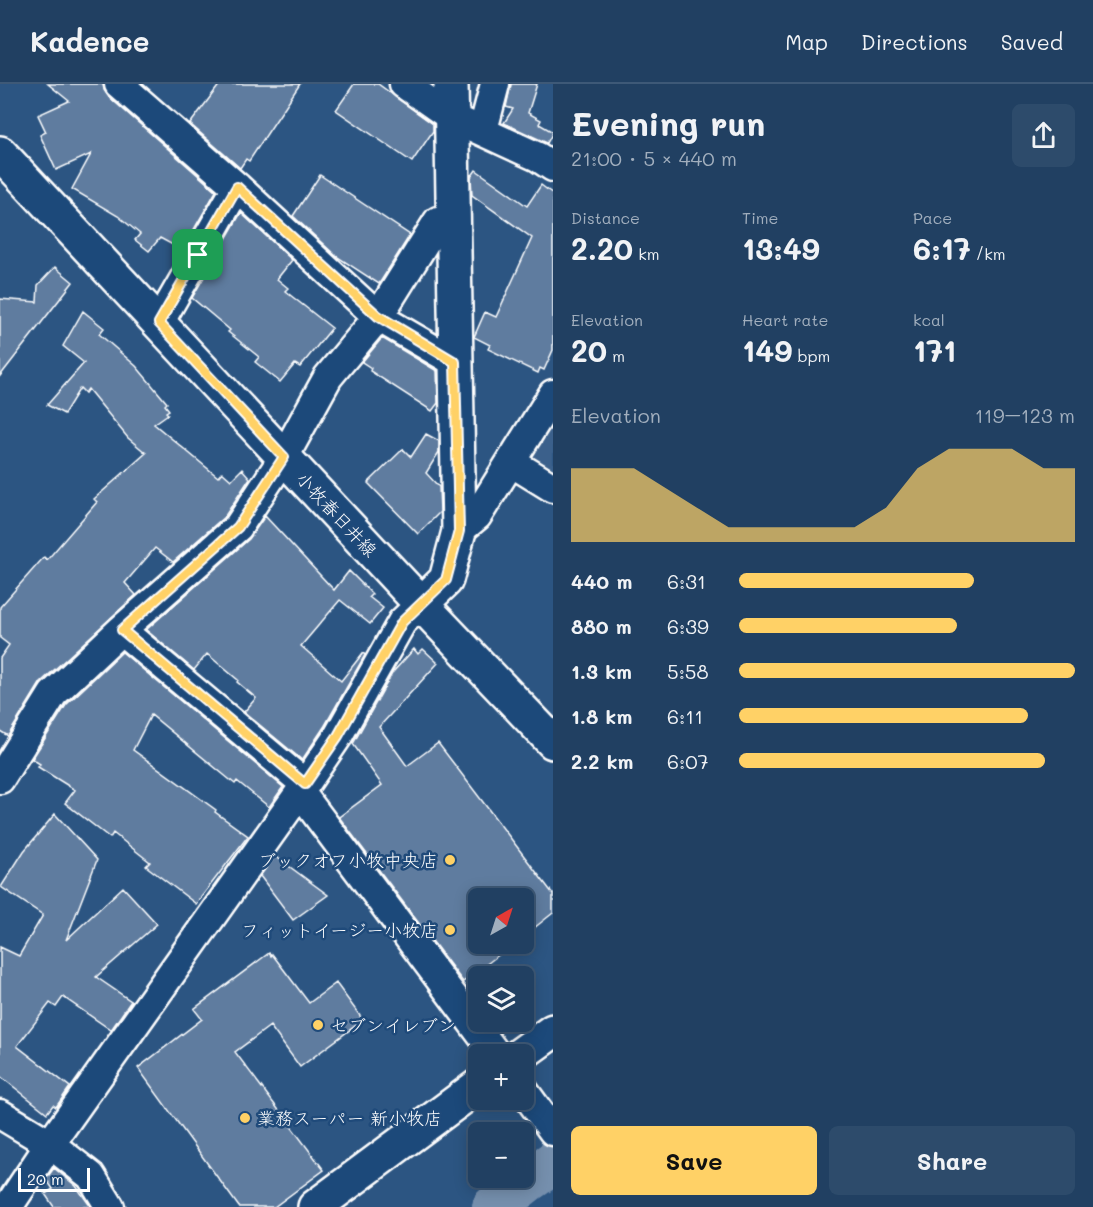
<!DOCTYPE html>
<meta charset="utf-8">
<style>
:root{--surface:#214062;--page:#2d4b6b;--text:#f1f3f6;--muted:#a2afbe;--line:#3e5977;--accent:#ffd166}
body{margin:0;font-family:Mali,"Klee One",sans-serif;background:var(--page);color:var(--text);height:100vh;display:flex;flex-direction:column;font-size:22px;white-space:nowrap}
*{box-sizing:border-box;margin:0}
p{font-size:20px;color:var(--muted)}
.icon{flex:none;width:33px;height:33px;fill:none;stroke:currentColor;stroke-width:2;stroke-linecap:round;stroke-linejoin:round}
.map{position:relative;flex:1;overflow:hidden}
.details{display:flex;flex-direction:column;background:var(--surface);width:540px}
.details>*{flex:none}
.needle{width:39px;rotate:39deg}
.controls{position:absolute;left:468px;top:804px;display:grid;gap:12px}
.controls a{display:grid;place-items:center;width:66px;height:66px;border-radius:9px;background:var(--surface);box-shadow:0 3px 15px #0003,0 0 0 2px var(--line);font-size:30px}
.scale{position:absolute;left:18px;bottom:15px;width:72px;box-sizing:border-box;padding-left:6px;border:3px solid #fff;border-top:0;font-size:16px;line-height:21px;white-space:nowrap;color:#fff;-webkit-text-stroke:4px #1f4a7a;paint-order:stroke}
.pin{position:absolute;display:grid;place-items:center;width:51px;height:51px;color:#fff;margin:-26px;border-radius:12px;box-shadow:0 3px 9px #0006}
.round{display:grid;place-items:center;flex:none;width:63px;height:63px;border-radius:9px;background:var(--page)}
.overview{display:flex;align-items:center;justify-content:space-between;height:102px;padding:0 18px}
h1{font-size:33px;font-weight:700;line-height:45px}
.metrics{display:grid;grid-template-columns:repeat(3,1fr);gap:9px;height:102px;padding:6px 18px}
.metrics div{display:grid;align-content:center}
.metrics b{font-size:30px;font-weight:700}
.metrics small{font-size:16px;font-weight:400}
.metrics p{font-size:16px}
.chart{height:168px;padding:12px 18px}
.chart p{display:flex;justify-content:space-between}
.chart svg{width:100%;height:108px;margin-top:6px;fill:var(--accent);opacity:.7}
.button{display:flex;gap:12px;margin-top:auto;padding:12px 18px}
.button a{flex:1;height:69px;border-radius:9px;background:var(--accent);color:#111;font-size:24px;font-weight:700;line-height:69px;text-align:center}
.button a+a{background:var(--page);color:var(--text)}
ul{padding:0 18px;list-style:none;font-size:20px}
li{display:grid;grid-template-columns:96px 72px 1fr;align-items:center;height:45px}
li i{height:15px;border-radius:8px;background:var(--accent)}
header{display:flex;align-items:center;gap:36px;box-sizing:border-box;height:84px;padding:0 30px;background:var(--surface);border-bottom:2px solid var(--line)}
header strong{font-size:28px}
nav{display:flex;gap:33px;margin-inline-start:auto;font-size:21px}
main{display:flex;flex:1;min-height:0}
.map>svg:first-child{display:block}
.built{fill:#3b618b}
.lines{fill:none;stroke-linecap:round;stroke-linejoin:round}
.river{stroke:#748fad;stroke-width:44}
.building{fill:#5e7c9f;stroke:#fff;stroke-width:1.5}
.street-casing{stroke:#fff;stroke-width:33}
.secondary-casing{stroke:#fff;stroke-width:38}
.street{stroke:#1f4a7a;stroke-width:28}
.secondary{stroke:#1f4a7a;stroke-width:33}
.route-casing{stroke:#fff;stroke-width:12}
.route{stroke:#ffd166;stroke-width:8}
.poi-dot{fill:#ffd166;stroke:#1f4a7a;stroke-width:2}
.labels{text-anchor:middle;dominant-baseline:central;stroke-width:5;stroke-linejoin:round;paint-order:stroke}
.street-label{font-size:18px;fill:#fff;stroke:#1f4a7a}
.poi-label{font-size:18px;fill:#fff;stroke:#1f4a7a;text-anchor:end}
</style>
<header>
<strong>Kadence</strong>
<nav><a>Map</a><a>Directions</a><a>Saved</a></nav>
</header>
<main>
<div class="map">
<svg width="553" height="1123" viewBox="0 0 553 1123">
<rect width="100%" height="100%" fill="#2c5582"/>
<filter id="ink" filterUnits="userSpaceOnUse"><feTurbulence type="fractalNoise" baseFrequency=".0167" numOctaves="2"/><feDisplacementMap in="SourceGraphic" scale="12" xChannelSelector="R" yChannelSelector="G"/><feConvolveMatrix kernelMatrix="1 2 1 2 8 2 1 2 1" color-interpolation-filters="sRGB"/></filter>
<g filter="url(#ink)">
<path class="built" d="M553,330V397L527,371Z"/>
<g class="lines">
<path class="river" d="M494,1123L527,1097L553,1079"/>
</g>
<path class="building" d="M48,0H103L104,6L108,12L216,107L182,166L160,154L149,167L135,156L140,150L118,132L72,105L91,70L56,86L40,51L46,48L38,31L69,17Z
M220,0H300L249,77L246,75L240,84L190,40Z
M354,0H378L433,40V47L412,78L336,26Z
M511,0H537L528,29L541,36L539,40L553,48L547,59L504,39L513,25L506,23Z
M476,86L527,122L541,101L553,110V266L544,286L540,284L538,289L488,265L490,261L474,253L485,228L496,233L532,154L472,111L471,93Z
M320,91L410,151L379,200L336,172L293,132Z
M241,129L292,176L277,195L288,204L285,207L332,244L300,283L295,280L280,298L255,278L259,273L228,248L230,246L192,214Z
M55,183L73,198L0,292V215L37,218L38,201Z
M83,227L104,244L99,250L136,282L167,319L165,321L169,326L166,328L168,330L154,340L218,393L222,388L231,396L242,385L250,394L225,432L173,478L155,464L125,499L136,511L41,598L8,652L0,647V574L9,561L0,554V523L44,473L47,476L97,418L94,415L146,369L128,354L88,305L85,309L80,304L64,330L47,321L84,279L63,262Z
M382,254L437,287L438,319L432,327L370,287L371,284L362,278Z
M426,350L439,357V368L426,389L439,403L440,428L418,450L368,399L403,365L411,373Z
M265,432L334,506L349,487L372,510L369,513L383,524L370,540L340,516L301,562L341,597L363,569L365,571L324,643L302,676L244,628L256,614L237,598L238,596L207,570L194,586L146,546L249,455Z
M414,565L418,570L423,565L438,579L379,643L407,682L438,659L553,810V829L524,852V814H478V860H513L463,898L339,733L382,701L353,660L393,588Z
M122,568L283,703L269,723L237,697L235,700L151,631L133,666L216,726L215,728L248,752L196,820L146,782L150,778L113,749L110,754L65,719L75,706L38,683L40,680L32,675L66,621Z
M55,730L97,776L66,856L123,803L157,840L96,893L131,917L111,946L63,913L56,923L50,919L17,962L70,1003L56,1023L53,1021L47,1029L0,992V863L19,872L43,831L1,803L24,767Z
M275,772L328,811L293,836L260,792Z
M269,869L271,872L272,870L309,919L336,899L363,936L300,983L270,942L235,968L324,1086L274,1123H239L138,984L202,935L194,925Z
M54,1084L76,1102L91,1123H54L45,1110L53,1105L46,1095Z"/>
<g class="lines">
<defs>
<path id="street" d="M119,0L237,103L378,233L455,278
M404,0L451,33L538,73L553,83
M483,46L495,0
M159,239L237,103
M511,378L553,404
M459,447L477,432L553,310
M121,546L305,700
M0,695L53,610L121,546L238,443L284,373L328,293L378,233L438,137L454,135
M300,708L496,970
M524,1007L553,1047
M0,1030L50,1060L91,1092L110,1123
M8,1123L50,1060L300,708L338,652L402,538L421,520"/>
<path id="secondary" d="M0,69L421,520L553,658
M421,520L446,496L459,447L451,0
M521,970L553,947
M315,1123L478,1002"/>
</defs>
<use href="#street" class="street-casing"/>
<use href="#secondary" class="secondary-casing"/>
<use href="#street" class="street"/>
<use href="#secondary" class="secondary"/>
</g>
</g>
<g class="lines" filter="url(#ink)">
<defs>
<path id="route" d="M237,103L378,232L455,278L459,447L446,496L402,538L338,652L305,700L122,546L238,443L284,373L159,239Z"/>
</defs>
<use href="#route" class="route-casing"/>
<use href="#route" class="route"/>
</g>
<g class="poi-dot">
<circle cx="450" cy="776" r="6"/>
<circle cx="450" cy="846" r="6"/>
<circle cx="318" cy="941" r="6"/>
<circle cx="245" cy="1034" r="6"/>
</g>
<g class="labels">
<g class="street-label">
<text transform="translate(337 430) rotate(47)">小牧春日井線</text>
</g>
<g class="poi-label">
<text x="438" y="776">ブックオフ小牧中央店</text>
<text x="438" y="846">フィットイージー小牧店</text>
<text x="330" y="941" text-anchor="start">セブンイレブン</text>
<text x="257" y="1034" text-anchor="start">業務スーパー 新小牧店</text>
</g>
</g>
</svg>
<div class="controls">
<a><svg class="needle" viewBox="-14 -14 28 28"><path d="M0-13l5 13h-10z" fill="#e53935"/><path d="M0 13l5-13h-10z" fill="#a2afbe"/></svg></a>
<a><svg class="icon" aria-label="layers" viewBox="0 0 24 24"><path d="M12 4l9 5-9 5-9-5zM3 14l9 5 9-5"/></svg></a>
<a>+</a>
<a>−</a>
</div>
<div class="scale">20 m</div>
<div class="pin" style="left:198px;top:171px;background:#1e9e55"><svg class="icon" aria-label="arrive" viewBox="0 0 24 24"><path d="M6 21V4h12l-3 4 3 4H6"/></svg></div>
</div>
<section class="details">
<div class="overview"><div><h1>Evening run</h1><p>21:00 · 5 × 440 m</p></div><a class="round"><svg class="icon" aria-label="share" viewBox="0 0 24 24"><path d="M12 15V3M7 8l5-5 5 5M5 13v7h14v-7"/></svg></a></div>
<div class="metrics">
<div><p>Distance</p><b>2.20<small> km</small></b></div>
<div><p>Time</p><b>13:49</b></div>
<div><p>Pace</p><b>6:17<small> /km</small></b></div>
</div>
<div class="metrics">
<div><p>Elevation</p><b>20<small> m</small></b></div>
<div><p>Heart rate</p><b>149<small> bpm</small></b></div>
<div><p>kcal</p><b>171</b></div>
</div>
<div class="chart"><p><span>Elevation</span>119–123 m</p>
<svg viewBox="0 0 160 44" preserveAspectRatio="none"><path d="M0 44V14L10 14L20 14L30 22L40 30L50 38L60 38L70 38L80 38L90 38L100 30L110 14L120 6L130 6L140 6L150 14L160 14V44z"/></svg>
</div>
<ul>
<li><b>440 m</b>6:31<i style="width:70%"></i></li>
<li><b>880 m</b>6:39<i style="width:65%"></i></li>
<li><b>1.3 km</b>5:58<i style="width:100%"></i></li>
<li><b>1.8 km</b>6:11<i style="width:86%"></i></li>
<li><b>2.2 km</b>6:07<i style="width:91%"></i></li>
</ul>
<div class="button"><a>Save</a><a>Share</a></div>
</section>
</main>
